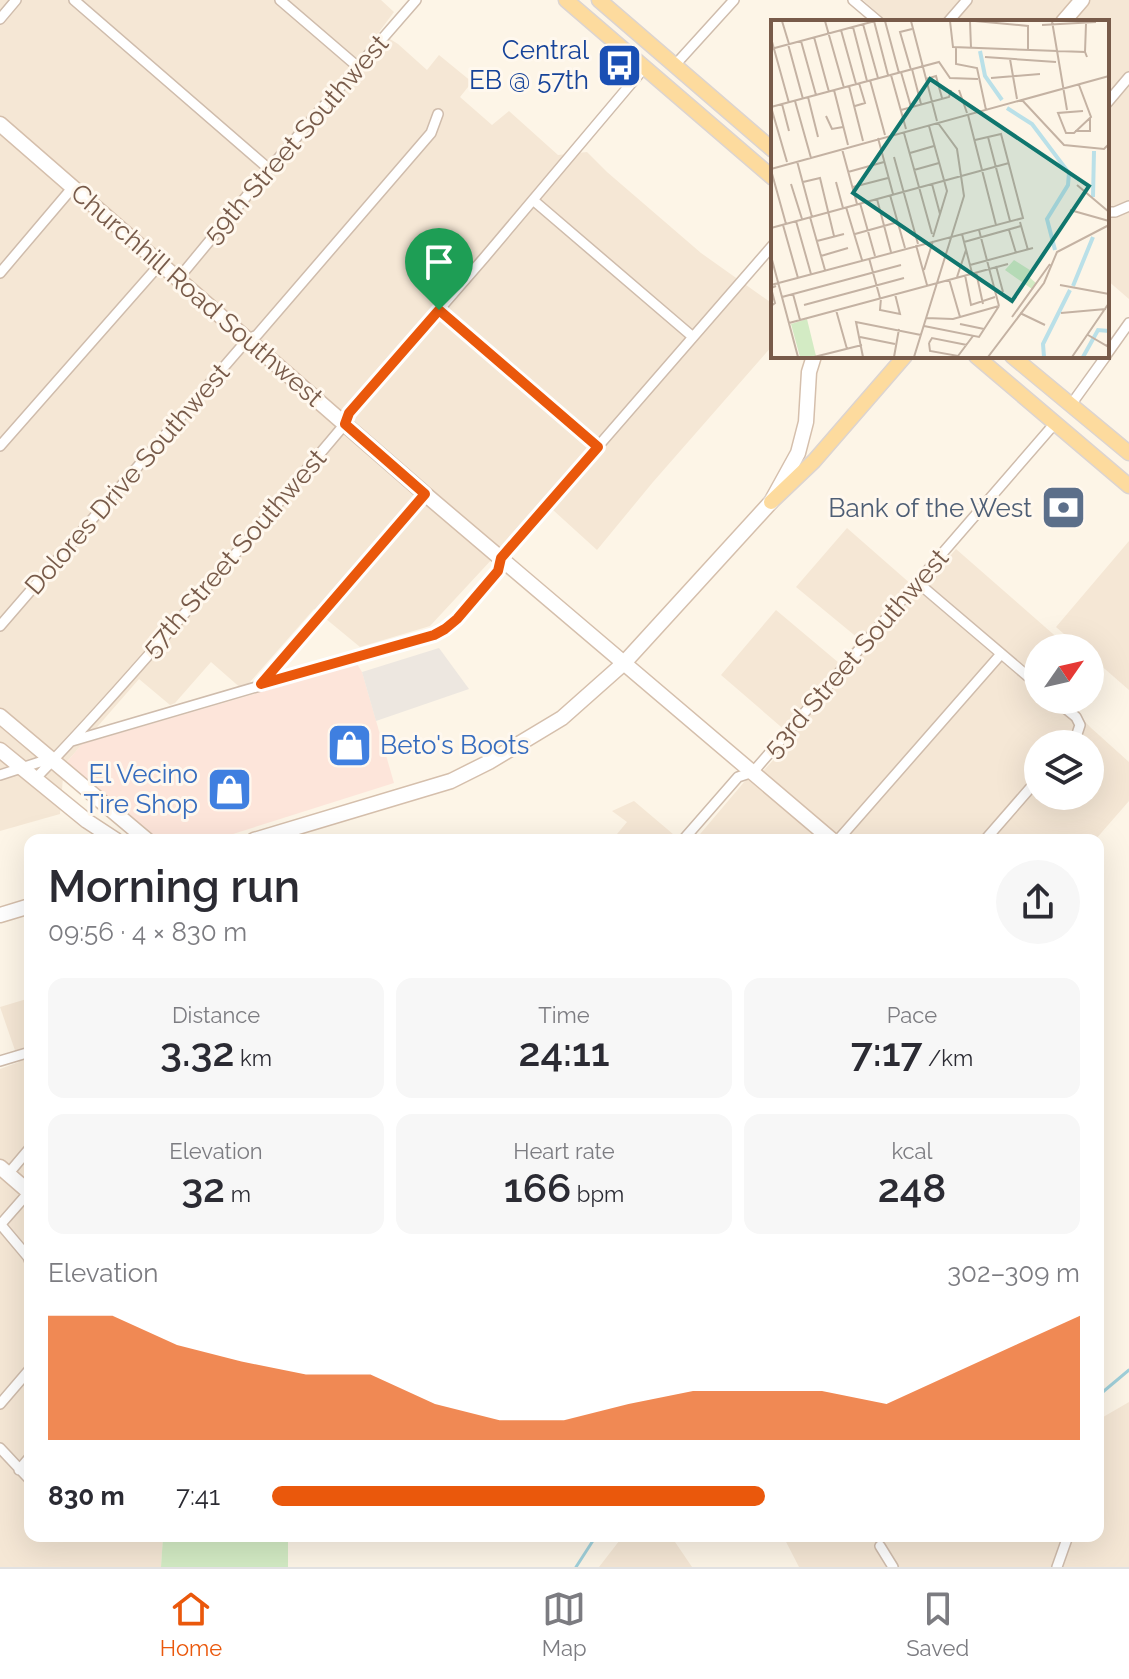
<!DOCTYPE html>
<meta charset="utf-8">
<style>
:root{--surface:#fff;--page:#f7f7f7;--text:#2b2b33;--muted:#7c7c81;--line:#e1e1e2;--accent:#ea580c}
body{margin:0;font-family:Raleway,sans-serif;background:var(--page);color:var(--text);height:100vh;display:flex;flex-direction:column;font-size:30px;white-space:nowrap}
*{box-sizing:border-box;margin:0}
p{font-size:26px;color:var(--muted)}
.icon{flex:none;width:44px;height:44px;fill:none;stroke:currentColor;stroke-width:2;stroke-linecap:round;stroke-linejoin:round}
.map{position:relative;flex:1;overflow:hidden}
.drawer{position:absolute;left:24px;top:834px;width:1080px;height:708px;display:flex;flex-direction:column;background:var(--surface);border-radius:16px;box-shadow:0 8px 32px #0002}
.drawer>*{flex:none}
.needle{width:52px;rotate:56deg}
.controls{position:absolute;left:1024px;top:634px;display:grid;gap:16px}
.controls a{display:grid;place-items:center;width:80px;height:80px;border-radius:50%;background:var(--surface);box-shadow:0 8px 32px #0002;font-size:40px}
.pin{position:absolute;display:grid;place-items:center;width:68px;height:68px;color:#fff;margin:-82px -34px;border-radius:50% 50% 50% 0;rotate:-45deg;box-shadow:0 0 8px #0007}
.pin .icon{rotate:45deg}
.round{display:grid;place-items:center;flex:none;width:84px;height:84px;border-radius:42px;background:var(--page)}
.summary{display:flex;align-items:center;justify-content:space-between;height:136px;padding:0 24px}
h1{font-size:44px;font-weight:600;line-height:60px}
.stats{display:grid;grid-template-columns:repeat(3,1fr);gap:12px;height:136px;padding:8px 24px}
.stats div{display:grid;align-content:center;border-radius:16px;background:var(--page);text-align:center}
.stats b{font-size:40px;font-weight:600}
.stats small{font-size:22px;font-weight:400}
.stats p{font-size:22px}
.chart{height:224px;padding:16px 24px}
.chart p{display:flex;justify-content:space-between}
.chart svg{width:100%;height:144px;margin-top:8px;fill:var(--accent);opacity:.7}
ul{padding:0 24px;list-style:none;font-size:26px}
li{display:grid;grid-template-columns:128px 96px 1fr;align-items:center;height:60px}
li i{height:20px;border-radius:10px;background:var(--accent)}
.tabs{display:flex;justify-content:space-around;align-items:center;height:112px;border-top:2px solid var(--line);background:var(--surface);font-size:22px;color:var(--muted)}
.tabs a{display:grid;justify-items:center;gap:4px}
.tabs .current{color:var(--accent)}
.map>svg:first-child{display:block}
.residential{fill:#f5e7d5;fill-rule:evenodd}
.commercial{fill:#fde5da}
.industrial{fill:#ede7e0}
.green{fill:#d3ebc4}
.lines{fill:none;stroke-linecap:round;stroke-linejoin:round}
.stream{stroke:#a0d0da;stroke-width:3}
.street-casing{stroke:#cfbcac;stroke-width:12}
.secondary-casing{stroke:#d5bfac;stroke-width:17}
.primary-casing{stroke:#dcd4d0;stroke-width:17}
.street{stroke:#fff;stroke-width:9}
.secondary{stroke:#fff;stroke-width:14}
.primary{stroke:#fddb9e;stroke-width:14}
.route-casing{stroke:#fff;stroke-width:16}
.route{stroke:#ea580c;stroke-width:10}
.labels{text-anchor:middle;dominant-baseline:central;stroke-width:6;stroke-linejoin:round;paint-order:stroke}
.transit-label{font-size:26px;fill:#164399;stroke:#fff8ee;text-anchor:end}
.street-label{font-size:26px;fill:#785b4a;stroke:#fff8ee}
.service-label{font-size:26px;fill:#4e5e75;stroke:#fff8ee;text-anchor:end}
.shop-label{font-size:26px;fill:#366cbe;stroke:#fff8ee;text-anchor:start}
.inset-river{fill:none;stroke:#bae0e8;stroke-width:4}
.inset-road{fill:none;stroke:#c4b2a3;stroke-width:2}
.view{fill:#0f766e;fill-opacity:0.15;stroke:#0f766e;stroke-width:4}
.inset-edge{fill:none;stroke:#785b4a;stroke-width:4}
</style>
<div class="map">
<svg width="1129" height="1567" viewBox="0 0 1129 1567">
<rect width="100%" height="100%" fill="#fdf5e7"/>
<path class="residential" d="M0,0H381L394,12L379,32L398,44L427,70L439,55L472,82L460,97L492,125L509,111L558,155L587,152L607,172L701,253L773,304V345L653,482L597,550L542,500L494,557L430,626L360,647L314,609L243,690L211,662L175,703L170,705L139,679L64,765L60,814L0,831Z
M863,0H1129V299L1107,280V22H888Z
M847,528L920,592L956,549L1069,648H1038V700H1084L1075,711L1090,727L1129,762V801L1095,840H695L745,781L763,771L794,738L721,675L776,610L839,663L859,639L796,587ZM1038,744H1090V796H1038Z
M1129,541V690L1090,656V648H1080L1056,627Z
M634,801L680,840H612L627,822L612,811Z
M30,998V1536H163L161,1567H0V1069L19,1062L0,1007Z
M1129,1402V1567H799L783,1536H1098V1420Z
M623,1536H671L692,1567H599Z"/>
<path class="commercial" d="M357,664L362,672L394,783L214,840H150L66,763L82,744Z"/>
<path class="industrial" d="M439,648L469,689L376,721L362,672Z"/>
<path class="green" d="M163,1536H288V1567H161Z"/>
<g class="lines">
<path class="stream" d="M1098,1396L1129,1370
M576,1567L596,1536"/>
<defs>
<path id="street" d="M74,0L269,169
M280,0L358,67
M853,0L879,22
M0,19L16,0
M948,22L967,0
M675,65L734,0
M1107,103L1129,77
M533,200L693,337
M1107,212H1115L1129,206
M0,273L73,187
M178,279L269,169L416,0
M439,310L598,447
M1107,354L1129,323
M1070,406L1106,356
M0,446L161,263
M917,582L1038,685
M0,626L248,339L257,335L431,133L438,114
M263,682L425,494
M1055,700L1076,717L1080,725L1077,734L1069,744
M72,741L434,635L445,629L457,619L498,571L501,558L773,245
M0,775L49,759
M35,779C144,666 244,543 345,424L349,413L484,258L645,67
M683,840L738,777L753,772L1056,422
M838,840L1001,654
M985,840L1038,779
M0,1061L30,1052
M8,1174L30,1148
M0,1225L29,1192
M1,1225L28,1257L30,1262
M0,1404L30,1369
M0,1448L30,1480
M19,1470L30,1457
M880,1546L893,1567
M1057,1567L1068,1536"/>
<path id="secondary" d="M1063,22L1082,0
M0,124L425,494L832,840
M0,716L147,840
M0,750L87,821L116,840
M254,840L451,781L489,762L562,718L624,663L771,502L798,453L806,422L809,372L814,356
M0,915L30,906
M0,1167L30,1193"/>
<path id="primary" d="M566,0L773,178
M599,0L773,150
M976,356L1129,486
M1012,356L1129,453
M771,502L814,461L905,356"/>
</defs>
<use href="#street" class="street-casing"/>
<use href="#secondary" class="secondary-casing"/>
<use href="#primary" class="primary-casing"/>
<use href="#street" class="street"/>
<use href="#secondary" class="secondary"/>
<use href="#primary" class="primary"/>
</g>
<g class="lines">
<defs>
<path id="route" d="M439,310L598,447L501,558L498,571L457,619L445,629L434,635L261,684L425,494L345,424L349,413Z"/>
</defs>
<use href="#route" class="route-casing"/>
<use href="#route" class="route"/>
</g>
<defs>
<symbol id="bus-square" viewBox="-11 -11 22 22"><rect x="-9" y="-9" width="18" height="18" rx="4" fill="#1a4fb4" stroke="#fff8ee"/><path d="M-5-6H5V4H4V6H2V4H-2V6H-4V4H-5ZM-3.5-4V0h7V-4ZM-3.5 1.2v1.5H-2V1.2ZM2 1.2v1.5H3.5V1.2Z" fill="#fff"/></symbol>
<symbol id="bank-square" viewBox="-11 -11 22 22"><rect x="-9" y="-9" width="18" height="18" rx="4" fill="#5c6f8a" stroke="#fff8ee"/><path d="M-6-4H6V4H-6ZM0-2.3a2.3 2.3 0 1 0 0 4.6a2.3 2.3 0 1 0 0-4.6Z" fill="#fff"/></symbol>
<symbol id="shop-square" viewBox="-11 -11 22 22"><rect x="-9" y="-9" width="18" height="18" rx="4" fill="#3f7fe0" stroke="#fff8ee"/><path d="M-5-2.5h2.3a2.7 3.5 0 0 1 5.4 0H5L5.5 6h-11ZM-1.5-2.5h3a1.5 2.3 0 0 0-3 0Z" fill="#fff"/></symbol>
</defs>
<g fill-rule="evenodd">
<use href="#bus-square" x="594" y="40" width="51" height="51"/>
<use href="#bank-square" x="1038" y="482" width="51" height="51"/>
<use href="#shop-square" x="324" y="720" width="51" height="51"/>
<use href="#shop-square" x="204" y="764" width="51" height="51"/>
</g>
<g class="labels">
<g class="transit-label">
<text x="589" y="50">Central<tspan x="589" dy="30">EB @ 57th</tspan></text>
</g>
<g class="street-label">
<text transform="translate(296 139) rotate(-49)">59th Street Southwest</text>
<text transform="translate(197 295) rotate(41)">Churchhill Road Southwest</text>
<text transform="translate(127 479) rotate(-49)">Dolores Drive Southwest</text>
<text transform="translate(234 553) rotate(-49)">57th Street Southwest</text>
<text transform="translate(856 653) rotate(-49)">53rd Street Southwest</text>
</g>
<g class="service-label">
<text x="1032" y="508">Bank of the West</text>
</g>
<g class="shop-label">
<text x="380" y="745">Beto's Boots</text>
<text x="198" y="774" text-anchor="end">El Vecino<tspan x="198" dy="30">Tire Shop</tspan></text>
</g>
</g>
<g transform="translate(771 20)">
<rect width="338" height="338" fill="#fdf5e7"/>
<path d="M243,240L262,252L258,257L265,263L261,269L234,250ZM36,299L45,336L29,337L20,304Z" fill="#d3ebc4"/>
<path class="inset-river" d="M209,31L214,56L231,80M236,88L261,104L298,153L297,165L276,199L284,230M322,177L323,131M302,266L322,217M273,337L272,324L299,270M312,337L327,310L338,311"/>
<path class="inset-road" d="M11,1L18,24M54,1L73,68M103,1L117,55M114,1L128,53M140,1L166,101M179,1L182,27L314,32L316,37M199,1L200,28M204,1L257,6V29M281,1L296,90M92,4L107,58M271,5L325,2M82,7L96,61M70,10L85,64M43,17L58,72M0,18L18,83M30,21L45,75M17,24L32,79M185,28V44L206,48L215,90M0,29L104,1M314,32L315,4M214,37L285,42M239,39L246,79M141,49L150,84M140,50L129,12L141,9M130,52L140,87M120,55L135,109M220,58L269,54M155,59L165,56L171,78M99,60L114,115M308,65L320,97L303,113H295L287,93L312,91M78,66L92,121M63,70L77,125M188,70L196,93M37,77L47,117M251,80L293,125L333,129L338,124M24,81L40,138M11,84L18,111M84,86L94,83L88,63M0,87L168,42L179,58L207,59M0,87L16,142M130,90L178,77L180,70M197,95L225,205M55,96L61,109L72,107M158,106L176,171L162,217M304,111H319V98M133,113L161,214M217,117L239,201M107,118L122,174M71,129L86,184M139,133L163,126M123,137L147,224M26,141L41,197M0,149L338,56M0,150L15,204M143,150L168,143M77,152L113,142M32,162L49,158L63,216M65,162L72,188M20,164L31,199M161,164L169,194M306,165L338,192M82,167L117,158M119,175L134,228M106,179L120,232M89,183L104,236M75,187L91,240M299,190L338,201M39,197L54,250M25,201L40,254M249,202L257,230M12,205L27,258M0,208L238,143M208,210L228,286M238,210L245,233M84,214L127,202M191,214L201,253M46,221L73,214M193,222L250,206M145,225L156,265M0,236L27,337M50,236L77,228M98,238L109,278M199,245L262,228M225,246L232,272M153,250L162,221M205,252L212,284M194,255L200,285L224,277M186,257L195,230M178,259L189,297M0,265L252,198L230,114L204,120M289,265L338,274M22,274L29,300M11,277L130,245M110,278L109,290L129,294L124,274M33,285L133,258M0,286L4,283L0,268L5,266M65,290L76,329M249,293L274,305M290,293L335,289M241,297L279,244M155,298L182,299L228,286M18,303L237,244M189,304L213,309M153,306L208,317L228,286M317,315L336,326L338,322M89,317L124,324M158,323L159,331L187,336L202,316M158,323L161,318L196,325M43,337L91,325M92,337L85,302L150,315M123,337L128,309M143,337L193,176L186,129L167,103M217,337L273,263L286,232L338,205M301,337L338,283"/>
<path class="view" d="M159,59L318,166L241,281L82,173Z"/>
<rect width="338" height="338" class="inset-edge"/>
</g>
</svg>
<div class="controls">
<a><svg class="needle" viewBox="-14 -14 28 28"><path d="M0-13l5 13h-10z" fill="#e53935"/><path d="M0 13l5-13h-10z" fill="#7c7c81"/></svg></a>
<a><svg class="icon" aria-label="layers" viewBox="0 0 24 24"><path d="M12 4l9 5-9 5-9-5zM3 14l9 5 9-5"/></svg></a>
</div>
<div class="pin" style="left:439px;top:310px;background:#1e9e55"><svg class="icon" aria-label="arrive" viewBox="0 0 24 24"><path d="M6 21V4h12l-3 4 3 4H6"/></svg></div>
<section class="drawer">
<div class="summary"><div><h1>Morning run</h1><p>09:56 · 4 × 830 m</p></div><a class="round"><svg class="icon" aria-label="share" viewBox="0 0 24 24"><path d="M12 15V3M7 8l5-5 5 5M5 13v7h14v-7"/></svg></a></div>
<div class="stats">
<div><p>Distance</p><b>3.32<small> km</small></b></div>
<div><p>Time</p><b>24:11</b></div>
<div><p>Pace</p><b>7:17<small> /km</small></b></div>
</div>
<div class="stats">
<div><p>Elevation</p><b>32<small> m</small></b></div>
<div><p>Heart rate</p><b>166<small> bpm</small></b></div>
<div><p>kcal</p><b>248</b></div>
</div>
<div class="chart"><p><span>Elevation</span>302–309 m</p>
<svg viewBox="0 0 160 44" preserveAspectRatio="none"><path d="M0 44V6L10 6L20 15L30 20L40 24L50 24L60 33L70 38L80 38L90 33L100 29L110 29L120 29L130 33L140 24L150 15L160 6V44z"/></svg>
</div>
<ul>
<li><b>830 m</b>7:41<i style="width:61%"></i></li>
</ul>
</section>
</div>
<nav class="tabs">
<a class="current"><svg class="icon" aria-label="home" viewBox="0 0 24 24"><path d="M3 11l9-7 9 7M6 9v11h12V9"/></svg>Home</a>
<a><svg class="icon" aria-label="map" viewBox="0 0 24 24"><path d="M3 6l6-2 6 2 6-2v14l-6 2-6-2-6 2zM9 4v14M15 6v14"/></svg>Map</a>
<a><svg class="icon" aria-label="saved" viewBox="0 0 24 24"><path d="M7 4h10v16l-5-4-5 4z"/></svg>Saved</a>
</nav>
